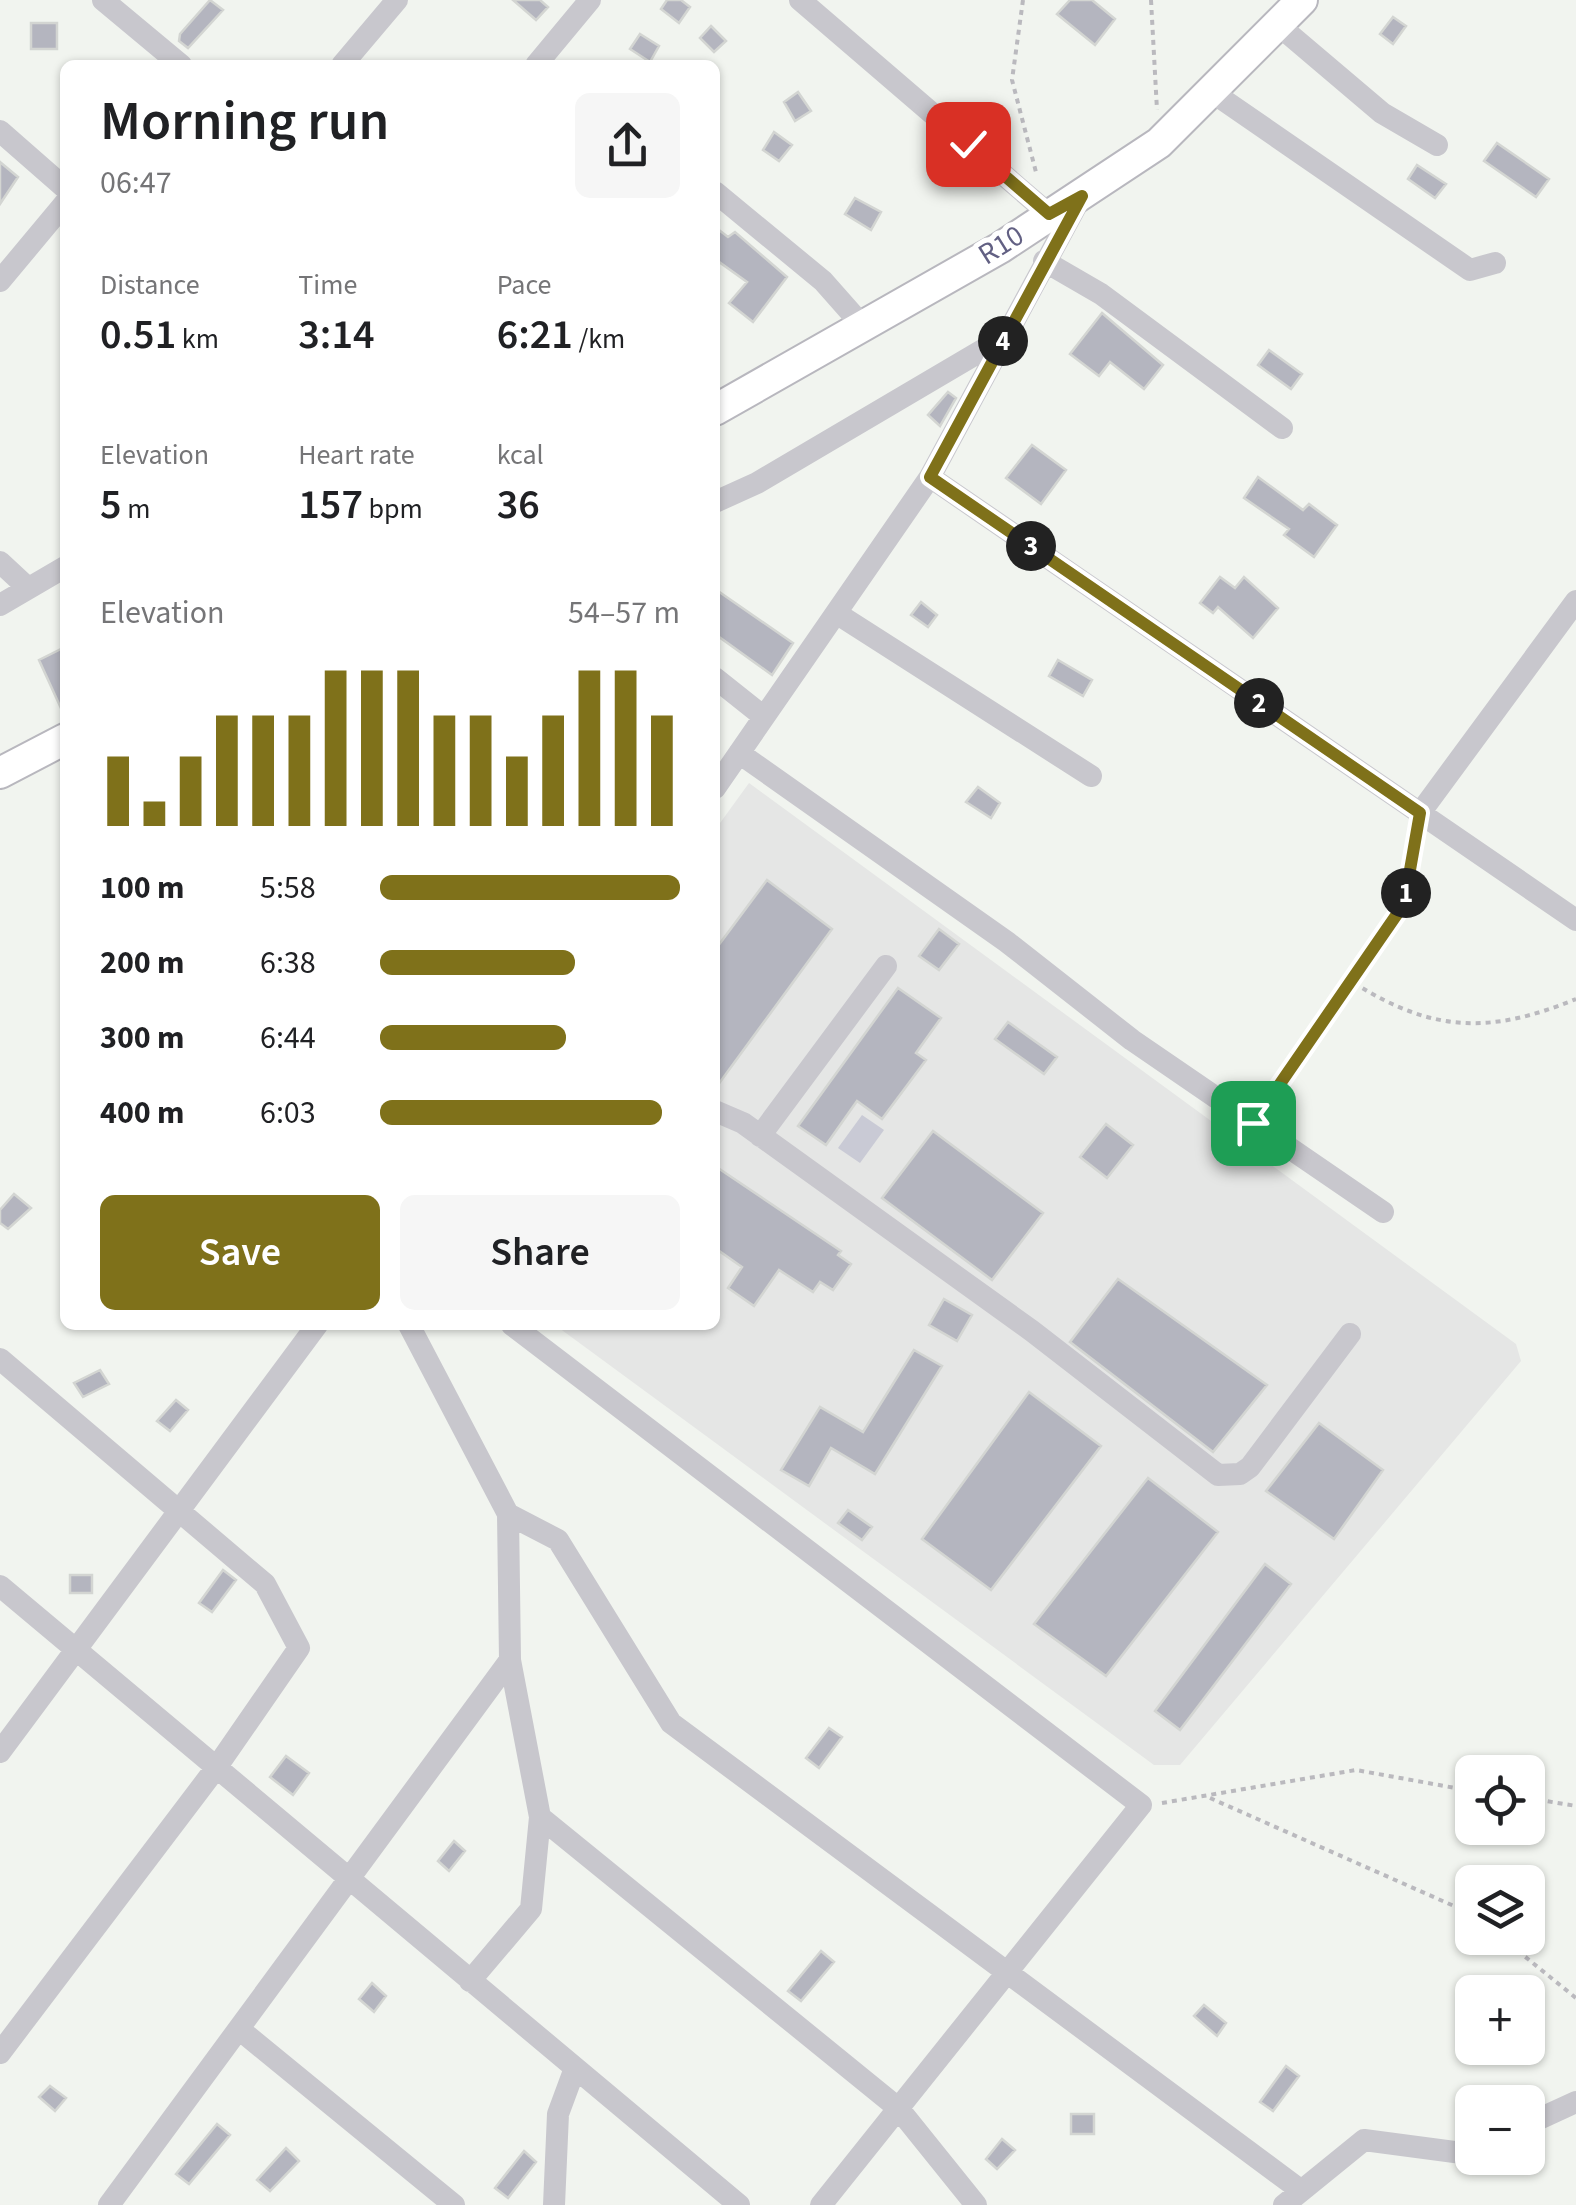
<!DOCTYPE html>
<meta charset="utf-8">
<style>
:root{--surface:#fff;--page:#f6f6f6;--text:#202124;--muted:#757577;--accent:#7f711a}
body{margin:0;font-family:"Source Sans 3",sans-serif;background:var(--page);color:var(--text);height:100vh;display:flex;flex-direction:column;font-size:38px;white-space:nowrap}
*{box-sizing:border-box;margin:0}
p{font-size:32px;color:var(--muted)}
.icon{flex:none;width:55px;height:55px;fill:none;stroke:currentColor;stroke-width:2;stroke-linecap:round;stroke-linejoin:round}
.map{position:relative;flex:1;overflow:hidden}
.panel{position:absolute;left:60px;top:60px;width:660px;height:1270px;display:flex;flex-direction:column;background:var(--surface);border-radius:15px;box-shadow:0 2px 8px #0004}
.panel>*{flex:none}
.tools{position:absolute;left:1455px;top:1755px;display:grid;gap:20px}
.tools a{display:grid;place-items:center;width:90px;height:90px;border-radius:15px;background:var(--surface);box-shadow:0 2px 8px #0004;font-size:50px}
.pin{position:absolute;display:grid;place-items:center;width:85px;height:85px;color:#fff;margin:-42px;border-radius:20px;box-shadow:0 5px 15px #0006}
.km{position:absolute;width:50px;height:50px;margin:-25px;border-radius:50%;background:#222;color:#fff;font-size:28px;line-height:50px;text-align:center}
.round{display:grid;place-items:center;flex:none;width:105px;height:105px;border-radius:15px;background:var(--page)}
.summary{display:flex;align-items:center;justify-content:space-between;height:170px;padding:0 40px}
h1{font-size:55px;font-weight:600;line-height:75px}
.stats{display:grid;grid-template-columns:repeat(3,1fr);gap:15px;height:170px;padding:10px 40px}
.stats div{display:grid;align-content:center}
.stats b{font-size:42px;font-weight:600}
.stats small{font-size:28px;font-weight:400}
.stats p{font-size:28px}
.chart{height:280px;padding:20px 40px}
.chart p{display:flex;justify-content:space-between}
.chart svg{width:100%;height:180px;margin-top:10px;stroke:var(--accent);stroke-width:6}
.button{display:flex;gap:20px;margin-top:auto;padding:20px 40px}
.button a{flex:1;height:115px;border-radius:15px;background:var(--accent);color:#fff;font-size:40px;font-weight:600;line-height:115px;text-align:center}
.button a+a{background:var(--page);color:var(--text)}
ul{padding:0 40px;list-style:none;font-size:32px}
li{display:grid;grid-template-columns:160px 120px 1fr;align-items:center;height:75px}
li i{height:25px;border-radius:12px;background:var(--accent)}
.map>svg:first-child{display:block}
.built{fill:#e5e6e5}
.water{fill:#c9cad5}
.building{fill:#b4b5bf;stroke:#d3d5d2;stroke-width:2.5}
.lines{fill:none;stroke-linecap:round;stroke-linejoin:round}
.major-casing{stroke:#b8b7be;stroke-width:34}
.path{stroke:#bab9be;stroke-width:4;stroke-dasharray:5 5;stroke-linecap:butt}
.minor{stroke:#c8c7cd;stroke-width:22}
.major{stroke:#fff;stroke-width:30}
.route-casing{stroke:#fff;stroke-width:20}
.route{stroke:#7f711a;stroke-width:12}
.labels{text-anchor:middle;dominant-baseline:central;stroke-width:10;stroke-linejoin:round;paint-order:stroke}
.street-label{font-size:30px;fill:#626083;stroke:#fff}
</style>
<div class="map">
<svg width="1576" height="2205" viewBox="0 0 1576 2205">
<rect width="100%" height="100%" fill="#f1f4ef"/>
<path class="built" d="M749,783L1516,1344L1521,1361L1180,1765H1154L555,1325H715V830Z"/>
<path class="water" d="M862,1115L884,1130L860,1163L838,1148Z"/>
<path class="building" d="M210,0L223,10L188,48L179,41L180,34Z
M513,0H540L548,7L536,20Z
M667,0H681L690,7L679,23L661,9Z
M1070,0H1092L1115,19L1095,45L1057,14Z
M1393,17L1406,26L1393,44L1380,34Z
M31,23H57V49H31Z
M711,26L726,41L714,52L700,38Z
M640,34L659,46L650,62L630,49Z
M798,92L811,111L795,121L784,102Z
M774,132L792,145L779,161L763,150Z
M1497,143L1549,179L1536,197L1484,161Z
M0,162L18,177L0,204Z
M1417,165L1446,184L1435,198L1408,179Z
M855,198L881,212L871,230L845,214Z
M715,227L728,237L735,232L787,277L753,322L729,303L747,282L715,259Z
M1102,313L1163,365L1144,389L1110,362L1099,376L1070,354Z
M1269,350L1302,374L1291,389L1258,365Z
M948,392L956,398L940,426L928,415Z
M1032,445L1066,470L1041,504L1006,478Z
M1258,477L1303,510L1309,504L1337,525L1314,557L1284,535L1289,529L1244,498Z
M1220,577L1235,588L1244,577L1278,608L1253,638L1218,607L1213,613L1200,603Z
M715,589L793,643L772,675L715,634Z
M921,602L937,615L928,627L911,615Z
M65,647V717L39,660Z
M1058,660L1092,680L1083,696L1049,676Z
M978,787L1000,803L991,818L966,802Z
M767,880L832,929L715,1089V950Z
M939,929L959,944L939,970L919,956Z
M898,988L941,1018L916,1053L926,1060L882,1119L857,1101L826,1145L798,1126Z
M1008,1022L1057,1057L1044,1074L995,1039Z
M1106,1124L1133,1145L1107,1178L1080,1157Z
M933,1131L1043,1213L992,1280L882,1198Z
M715,1166L841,1251L838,1255L851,1264L833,1290L820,1282L813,1292L779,1270L754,1306L728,1288L742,1267L715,1248Z
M14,1194L31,1208L8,1229L0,1223V1210Z
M1118,1279L1267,1385L1213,1452L1070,1342Z
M944,1299L972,1315L957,1341L929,1325Z
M914,1350L942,1366L875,1474L831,1448L809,1486L781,1470L820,1407L863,1432Z
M100,1370L109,1384L83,1397L74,1383Z
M1029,1392L1101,1446L991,1590L922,1539Z
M176,1400L188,1410L170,1431L157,1421Z
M1319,1423L1383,1470L1334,1539L1266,1491Z
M1148,1478L1218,1532L1106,1676L1034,1624Z
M848,1510L872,1527L862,1540L838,1523Z
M1265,1564L1291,1584L1180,1730L1155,1711Z
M223,1570L236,1580L212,1612L199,1603Z
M70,1575H92V1593H70Z
M829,1728L842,1737L819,1768L806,1758Z
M286,1756L309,1773L293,1795L270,1777Z
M454,1841L465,1851L449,1871L438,1861Z
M821,1951L834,1962L801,2001L788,1991Z
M372,1983L386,1996L374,2012L359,1999Z
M1204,2005L1226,2023L1217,2036L1194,2016Z
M1286,2066L1299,2076L1273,2111L1260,2102Z
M50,2086L66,2098L55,2111L39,2097Z
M1071,2114H1094V2134H1071Z
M217,2124L230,2135L189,2184L176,2174Z
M1002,2139L1015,2150L997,2169L986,2159Z
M286,2148L299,2161L270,2191L257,2180Z
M524,2151L536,2162L508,2198L495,2188Z"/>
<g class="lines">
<defs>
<path id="major" d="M715,410L1000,248L1159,143L1302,0
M0,773L65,739"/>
</defs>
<use href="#major" class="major-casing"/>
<path class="path" d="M1023,0L1012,80L1037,176
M1151,0L1157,110
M1354,983C1433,1033 1491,1034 1576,999
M1263,1108L1404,903L1417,832
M1210,1798L1472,1914
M1528,1798L1576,1806
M1162,1803L1356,1770L1472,1791
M1502,1938L1576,1998"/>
<path class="minor" d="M103,0L181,65
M800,0L1049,214
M1277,24L1382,113L1437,145
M342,65L397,0
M536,65L590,0
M1209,90L1470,270L1495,263
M0,131L65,188
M715,192L823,281L861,324
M1044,261L1101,294L1282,428
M0,281L65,203
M930,477L1576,920
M715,502L757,483L1003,338
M0,562L28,588
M0,605L65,567
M836,613L1091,776
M715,678L764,717
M739,753L1007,942L1132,1040L1383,1212
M715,788L930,477L1080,199
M1420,813L1576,601
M715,1111L743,1123L1032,1331L1218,1475L1240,1474L1250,1467L1350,1334
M760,1136L886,966
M512,1325L1141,1805L821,2205
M0,1359L265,1584L299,1648L216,1768L0,2053
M508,1514L558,1540L671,1723L1299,2189
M0,1586L739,2205
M510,1660L540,1817L898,2108L976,2205
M0,1752L317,1325
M470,1981L531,1909L540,1817
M239,2029L454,2205
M1528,2124L1576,2102
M109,2205L510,1660L508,1514L409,1325
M554,2205L558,2114L575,2068
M1284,2205L1364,2140L1462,2153L1472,2149"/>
<use href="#major" class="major"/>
</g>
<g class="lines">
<defs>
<path id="route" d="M968,144L1049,214L1082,196L930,477L1420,813L1404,904L1253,1123"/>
</defs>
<use href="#route" class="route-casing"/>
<use href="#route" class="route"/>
</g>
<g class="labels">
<g class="street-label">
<text transform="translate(1001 245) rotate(-32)">R10</text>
</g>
</g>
</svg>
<div class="tools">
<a><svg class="icon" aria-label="locate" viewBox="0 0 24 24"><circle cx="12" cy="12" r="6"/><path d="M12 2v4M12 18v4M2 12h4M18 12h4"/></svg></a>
<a><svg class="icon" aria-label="layers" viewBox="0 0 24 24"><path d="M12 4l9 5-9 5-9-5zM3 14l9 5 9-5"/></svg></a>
<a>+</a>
<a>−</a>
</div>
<div class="pin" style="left:1253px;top:1123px;background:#1e9e55"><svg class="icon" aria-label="arrive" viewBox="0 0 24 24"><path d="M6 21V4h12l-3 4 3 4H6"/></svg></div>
<div class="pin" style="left:968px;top:144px;background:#d93025"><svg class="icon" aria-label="check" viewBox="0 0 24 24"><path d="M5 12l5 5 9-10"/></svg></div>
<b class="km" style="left:1406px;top:893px">1</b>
<b class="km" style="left:1259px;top:703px">2</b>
<b class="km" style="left:1031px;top:546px">3</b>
<b class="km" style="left:1003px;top:341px">4</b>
<section class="panel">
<div class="summary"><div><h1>Morning run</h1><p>06:47</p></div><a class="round"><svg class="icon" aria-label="share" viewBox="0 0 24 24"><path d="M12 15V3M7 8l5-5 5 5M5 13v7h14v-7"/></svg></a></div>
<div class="stats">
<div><p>Distance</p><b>0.51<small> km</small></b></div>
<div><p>Time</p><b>3:14</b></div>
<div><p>Pace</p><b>6:21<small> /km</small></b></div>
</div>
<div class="stats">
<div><p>Elevation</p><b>5<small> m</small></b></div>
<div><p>Heart rate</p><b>157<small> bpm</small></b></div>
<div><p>kcal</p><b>36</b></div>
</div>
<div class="chart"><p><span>Elevation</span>54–57 m</p>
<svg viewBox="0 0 160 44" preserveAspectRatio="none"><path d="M5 44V27M15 44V38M25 44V27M35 44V17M45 44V17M55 44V17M65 44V6M75 44V6M85 44V6M95 44V17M105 44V17M115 44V27M125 44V17M135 44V6M145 44V6M155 44V17"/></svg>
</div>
<ul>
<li><b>100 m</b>5:58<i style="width:100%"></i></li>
<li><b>200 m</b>6:38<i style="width:65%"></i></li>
<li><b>300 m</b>6:44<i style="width:62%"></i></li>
<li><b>400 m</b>6:03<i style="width:94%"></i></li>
</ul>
<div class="button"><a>Save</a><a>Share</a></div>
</section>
</div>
